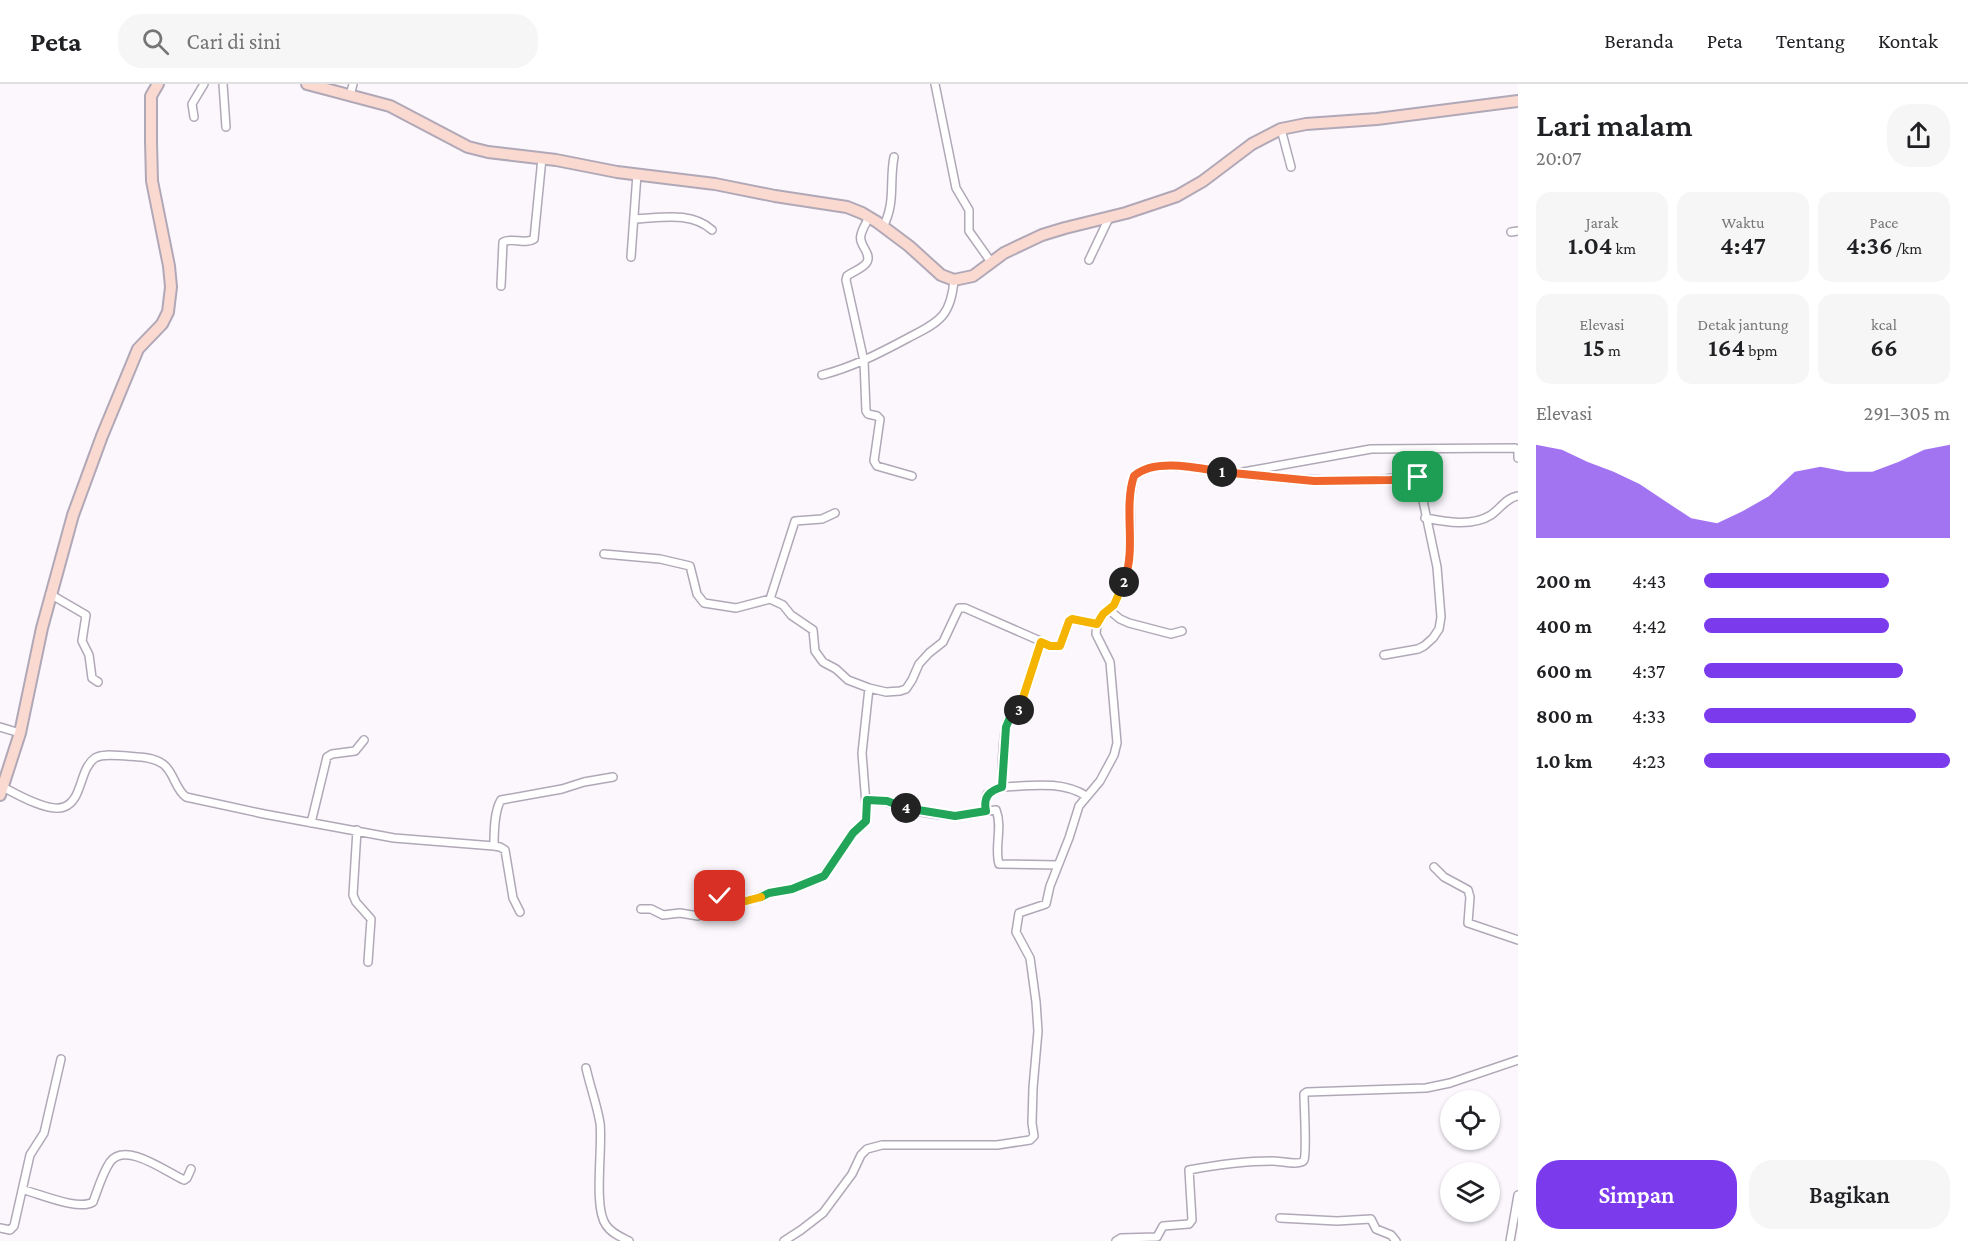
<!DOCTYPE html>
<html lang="id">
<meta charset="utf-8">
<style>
:root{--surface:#fff;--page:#f6f6f6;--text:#202124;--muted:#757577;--line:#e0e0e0;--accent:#7c3aed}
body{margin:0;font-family:"Crimson Pro",serif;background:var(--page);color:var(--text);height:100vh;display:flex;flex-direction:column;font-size:22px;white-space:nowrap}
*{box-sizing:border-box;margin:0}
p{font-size:20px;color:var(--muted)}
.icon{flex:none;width:33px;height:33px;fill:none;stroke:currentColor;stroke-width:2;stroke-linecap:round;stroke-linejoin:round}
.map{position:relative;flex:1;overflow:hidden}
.side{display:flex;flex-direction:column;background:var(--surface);width:450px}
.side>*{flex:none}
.buttons{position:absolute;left:1440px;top:1006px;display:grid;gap:12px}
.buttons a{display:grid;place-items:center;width:60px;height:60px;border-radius:50%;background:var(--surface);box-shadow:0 2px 4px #0004;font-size:30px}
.pin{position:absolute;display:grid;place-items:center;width:51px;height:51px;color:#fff;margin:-26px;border-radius:12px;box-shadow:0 3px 9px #0006}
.km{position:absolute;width:30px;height:30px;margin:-15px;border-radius:50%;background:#222;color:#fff;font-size:16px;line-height:30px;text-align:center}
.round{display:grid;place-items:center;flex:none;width:63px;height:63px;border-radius:24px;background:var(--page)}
.headline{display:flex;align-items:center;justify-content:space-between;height:102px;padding:0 18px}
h1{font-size:33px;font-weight:600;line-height:45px}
.stats{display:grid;grid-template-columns:repeat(3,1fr);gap:9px;height:102px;padding:6px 18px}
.stats div{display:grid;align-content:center;border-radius:15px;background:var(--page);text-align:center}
.stats b{font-size:26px;font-weight:600}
.stats small{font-size:16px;font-weight:400}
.stats p{font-size:16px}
.chart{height:168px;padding:12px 18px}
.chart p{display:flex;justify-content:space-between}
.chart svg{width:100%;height:108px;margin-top:6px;fill:var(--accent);opacity:.7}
.primary-button{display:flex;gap:12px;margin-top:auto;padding:12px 18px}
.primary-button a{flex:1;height:69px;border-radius:24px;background:var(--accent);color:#fff;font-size:24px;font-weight:600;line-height:69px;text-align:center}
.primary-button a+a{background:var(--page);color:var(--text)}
ul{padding:0 18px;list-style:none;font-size:20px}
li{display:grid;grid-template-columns:96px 72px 1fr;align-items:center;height:45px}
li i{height:15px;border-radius:8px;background:var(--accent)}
header{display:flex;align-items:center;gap:36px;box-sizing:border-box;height:84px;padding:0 30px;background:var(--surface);border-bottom:2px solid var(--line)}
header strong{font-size:28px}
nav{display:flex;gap:33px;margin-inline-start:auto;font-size:21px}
.search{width:420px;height:54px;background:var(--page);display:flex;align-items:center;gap:15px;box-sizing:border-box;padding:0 21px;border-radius:24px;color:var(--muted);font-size:22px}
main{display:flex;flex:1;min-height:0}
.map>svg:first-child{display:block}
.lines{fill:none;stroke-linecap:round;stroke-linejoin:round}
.street-casing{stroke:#b1a8b7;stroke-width:10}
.secondary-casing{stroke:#b1a8b7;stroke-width:14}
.street{stroke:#fff;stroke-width:7}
.secondary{stroke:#fad9d1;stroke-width:10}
.split-1-casing{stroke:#fff;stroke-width:12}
.split-2-casing{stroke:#fff;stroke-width:12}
.split-3-casing{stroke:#fff;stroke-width:12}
.split-4-casing{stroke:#fff;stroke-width:12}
.split-5-casing{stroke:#fff;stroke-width:12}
.split-6-casing{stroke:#fff;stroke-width:12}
.split-1{stroke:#f0652b;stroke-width:8}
.split-2{stroke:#f0652b;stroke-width:8}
.split-3{stroke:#f5b400;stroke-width:8}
.split-4{stroke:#22a559;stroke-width:8}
.split-5{stroke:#22a559;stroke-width:8}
.split-6{stroke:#f5b400;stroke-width:8}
</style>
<header>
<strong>Peta</strong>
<div class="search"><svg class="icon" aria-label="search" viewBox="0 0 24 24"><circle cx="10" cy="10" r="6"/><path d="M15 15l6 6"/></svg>Cari di sini</div>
<nav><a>Beranda</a><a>Peta</a><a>Tentang</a><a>Kontak</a></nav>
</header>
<main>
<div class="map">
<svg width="1518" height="1157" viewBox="0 0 1518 1157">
<rect width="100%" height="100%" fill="#fbf7fd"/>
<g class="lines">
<defs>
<path id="street" d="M223,0L226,43
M935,0L956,104L969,126V147L991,178
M350,12L353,0
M194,33L192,20L204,0
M1281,45L1291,83
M869,133C867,138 862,145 861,151C858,161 872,169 867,178C864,184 852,188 847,192L846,196L864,277L866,327L868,330L877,332L880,335L874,377L877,382L912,392
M635,135C661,134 691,127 712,146
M883,143C896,118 889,99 894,73
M1511,148L1518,147
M631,173L637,90
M1089,176L1109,134
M501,202L503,158C512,153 525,161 534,155L542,74
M822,291C853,283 880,269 908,254C919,248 934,242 943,231C951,221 953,208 954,196
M1243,388L1371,365L1515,364L1518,366V374
M1425,434C1446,438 1472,443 1491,431C1500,425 1507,413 1518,412
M604,470L660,475L690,482L697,510L704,519L736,524L770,515L783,521L791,531L813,546L815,567L823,578L836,585L848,596L869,604L886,608L900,607L906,605L912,596L919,580L929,569L943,558L959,524H965L1054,563L1061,560L1069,537L1072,535L1097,540
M50,510L86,531L82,557L89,571L92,594L98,598
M770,515L795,437L822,435L835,429
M1109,526L1120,535L1129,539L1171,550L1182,547
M1041,558L1021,621C1018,628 1011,629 1008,636C1002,650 1002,686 1002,703L987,710L985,715L986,727L996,726C1003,743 994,763 999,780L1058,781
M0,643L20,649
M3,703C16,710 49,729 64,723C83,716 79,685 95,674C103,669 118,672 127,672C139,673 153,673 163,680C174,688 175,705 186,713L264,730L394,754L494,762C494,749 494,727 501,716L562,705L584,698L613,693
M1002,703C1029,702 1062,696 1086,712
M867,716C885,716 895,721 912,726C936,732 963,734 986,727
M311,739L327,673L332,670L355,667L364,656
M357,746L353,811L356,818L371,835L368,878
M494,762L500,763L505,766L513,814L520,828
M1434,783L1444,793L1468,806L1470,813L1468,839L1518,856
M641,825H651L663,831L680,829L698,832L713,811C722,810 728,820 737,820L769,809L792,805L823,792L843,763L853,749L866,737L867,733L862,669L869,604
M586,984C590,1002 597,1021 600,1039C603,1064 593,1123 606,1141C611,1149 621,1153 629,1157
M24,1106C40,1110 79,1127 93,1118C98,1105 102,1090 110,1078C126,1057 166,1088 184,1096L187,1094L191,1085
M1280,1134L1337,1137L1371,1135L1376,1145L1391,1151L1396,1157
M0,1144L10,1146L14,1142L30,1071L44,1049L61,975
M784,1157L801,1146L823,1129L852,1090L861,1071L867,1065L882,1061H997L1030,1056L1034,1052L1032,1039L1033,1004L1038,947L1036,918L1030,874L1016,848L1019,829L1046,820L1050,802L1069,754L1079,722L1100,697L1114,671L1117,659L1110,578L1096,550L1097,540L1100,534L1115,521L1126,494L1131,462L1130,416L1134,392C1157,372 1219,388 1247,391C1289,396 1330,397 1372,396C1386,396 1405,391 1418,393L1437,483L1441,533L1439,545L1433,554L1424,562L1418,565L1384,571
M1116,1157L1121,1154L1157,1153L1163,1142L1189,1140L1192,1136L1189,1086C1216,1081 1246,1077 1273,1077C1280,1077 1301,1082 1304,1076C1307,1069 1304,1021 1304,1010L1307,1008L1426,1004L1450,999L1518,976
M1510,1157L1518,1111"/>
<path id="secondary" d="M307,0L390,22L468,63L488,68L556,76L617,88L715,100L775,112L847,123L862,129L877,138L909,162L941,191L954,196L973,192L1004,169L1042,151L1065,144L1126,129L1177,112L1203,97L1252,60L1281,45L1306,40L1377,35L1518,17
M0,711L20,649L42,544L73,431L102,352L138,265L162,240L168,228L171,203L169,182L152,97L151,57V12L158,0"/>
</defs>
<use href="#street" class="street-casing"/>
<use href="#secondary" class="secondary-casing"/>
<use href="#street" class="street"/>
<use href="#secondary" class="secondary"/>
</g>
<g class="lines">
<defs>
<path id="split-1" d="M1222,388L1314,397L1391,396L1418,393"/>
<path id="split-2" d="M1124,498C1137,463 1123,425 1134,392C1155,374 1197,384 1222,388"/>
<path id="split-3" d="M1019,626L1041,558L1050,562H1060L1069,537L1072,535L1097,540L1103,530L1114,521L1124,498"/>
<path id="split-4" d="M906,724L955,732L986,727C983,713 989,707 1002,703L1006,643L1011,631L1019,626"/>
<path id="split-5" d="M761,813L769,809L792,805L824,792L853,749L866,737L867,716L887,717L906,724"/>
<path id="split-6" d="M720,812L735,820L761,813"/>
</defs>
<use href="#split-1" class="split-1-casing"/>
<use href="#split-2" class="split-2-casing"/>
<use href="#split-3" class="split-3-casing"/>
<use href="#split-4" class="split-4-casing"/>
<use href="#split-5" class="split-5-casing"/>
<use href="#split-6" class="split-6-casing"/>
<use href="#split-1" class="split-1"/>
<use href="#split-2" class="split-2"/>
<use href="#split-3" class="split-3"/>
<use href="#split-4" class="split-4"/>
<use href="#split-5" class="split-5"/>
<use href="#split-6" class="split-6"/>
</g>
</svg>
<div class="buttons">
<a><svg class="icon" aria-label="locate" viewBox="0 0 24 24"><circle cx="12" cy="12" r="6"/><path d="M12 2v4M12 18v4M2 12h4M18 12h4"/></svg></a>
<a><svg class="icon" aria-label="layers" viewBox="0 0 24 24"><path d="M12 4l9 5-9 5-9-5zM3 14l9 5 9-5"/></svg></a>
</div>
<div class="pin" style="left:1418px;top:393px;background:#1e9e55"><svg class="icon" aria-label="arrive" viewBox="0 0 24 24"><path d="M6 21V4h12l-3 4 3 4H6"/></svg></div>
<div class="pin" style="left:720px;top:812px;background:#d93025"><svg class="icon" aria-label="check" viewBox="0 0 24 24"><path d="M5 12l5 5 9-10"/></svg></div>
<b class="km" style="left:1222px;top:388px">1</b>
<b class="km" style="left:1124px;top:498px">2</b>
<b class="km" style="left:1019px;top:626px">3</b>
<b class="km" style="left:906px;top:724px">4</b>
</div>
<section class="side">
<div class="headline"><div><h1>Lari malam</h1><p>20:07</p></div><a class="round"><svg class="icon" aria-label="share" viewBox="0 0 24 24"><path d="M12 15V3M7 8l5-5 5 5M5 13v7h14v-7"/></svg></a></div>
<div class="stats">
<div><p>Jarak</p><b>1.04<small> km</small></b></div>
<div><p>Waktu</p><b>4:47</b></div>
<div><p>Pace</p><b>4:36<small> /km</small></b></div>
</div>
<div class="stats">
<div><p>Elevasi</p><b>15<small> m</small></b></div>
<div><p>Detak jantung</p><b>164<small> bpm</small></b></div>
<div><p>kcal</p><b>66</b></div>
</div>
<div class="chart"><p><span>Elevasi</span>291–305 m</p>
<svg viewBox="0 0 160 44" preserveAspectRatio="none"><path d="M0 44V6L10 8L20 13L30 17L40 22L50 29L60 36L70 38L80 33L90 27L100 17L110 15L120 17L130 17L140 13L150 8L160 6V44z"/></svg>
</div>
<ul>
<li><b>200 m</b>4:43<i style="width:75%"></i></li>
<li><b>400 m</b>4:42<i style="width:75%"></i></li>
<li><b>600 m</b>4:37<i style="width:81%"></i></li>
<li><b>800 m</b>4:33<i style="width:86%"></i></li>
<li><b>1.0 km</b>4:23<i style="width:100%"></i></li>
</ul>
<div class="primary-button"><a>Simpan</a><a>Bagikan</a></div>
</section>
</main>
